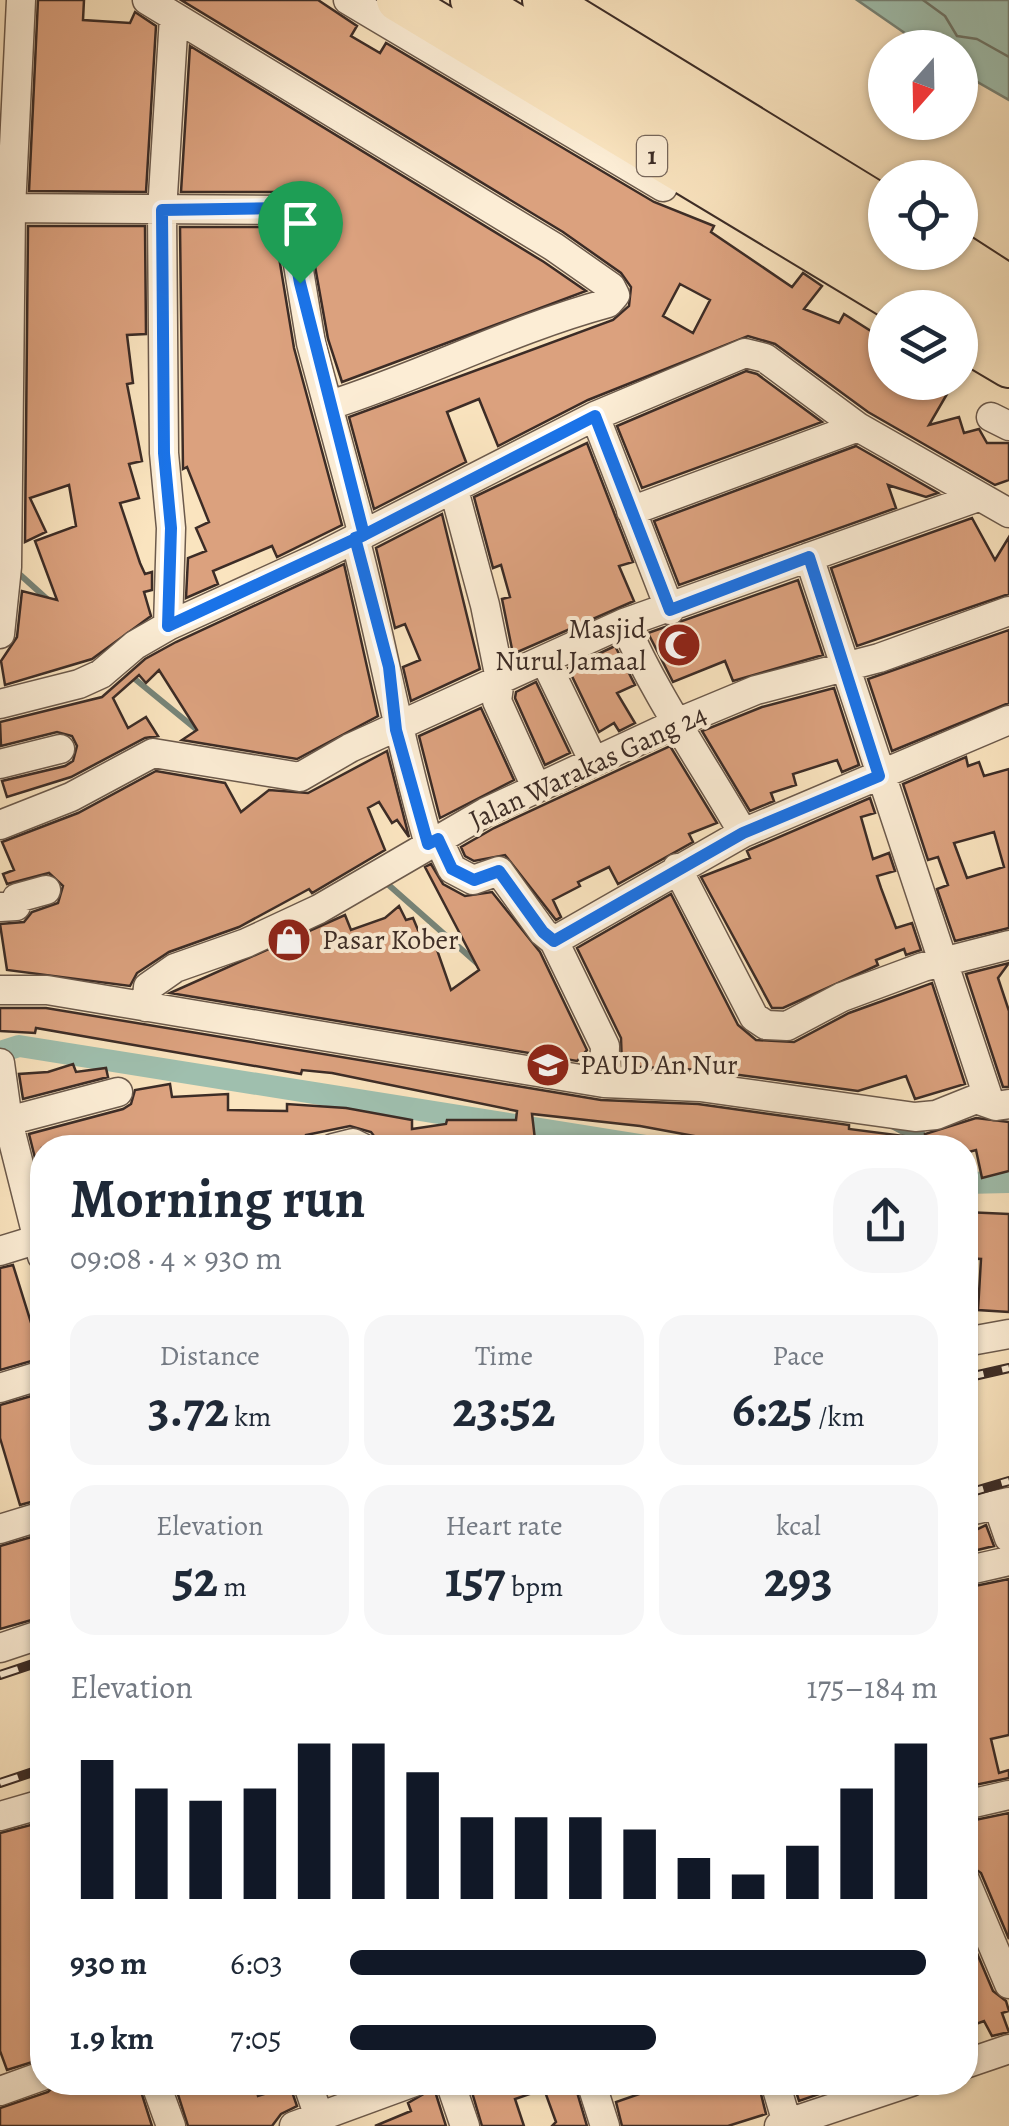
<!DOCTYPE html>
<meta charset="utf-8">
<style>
:root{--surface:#fff;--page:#f6f6f7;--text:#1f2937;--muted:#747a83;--accent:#111827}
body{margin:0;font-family:Alegreya,serif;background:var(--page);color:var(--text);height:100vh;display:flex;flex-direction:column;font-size:38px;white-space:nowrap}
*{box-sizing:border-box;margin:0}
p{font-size:32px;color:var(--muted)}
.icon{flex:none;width:55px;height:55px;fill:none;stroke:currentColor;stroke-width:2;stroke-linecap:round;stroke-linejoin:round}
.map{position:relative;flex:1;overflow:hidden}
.sheet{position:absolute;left:30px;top:1135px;width:948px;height:960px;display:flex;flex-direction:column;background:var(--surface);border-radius:40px;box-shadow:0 2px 8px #0004}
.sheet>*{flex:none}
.needle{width:65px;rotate:200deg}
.tools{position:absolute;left:868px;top:30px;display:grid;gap:20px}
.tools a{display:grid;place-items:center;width:110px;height:110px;border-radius:50%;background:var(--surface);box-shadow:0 2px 8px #0004;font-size:50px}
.pin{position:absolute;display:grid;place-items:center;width:85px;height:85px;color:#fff;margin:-102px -42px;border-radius:50% 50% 50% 0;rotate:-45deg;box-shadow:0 0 10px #0007}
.pin .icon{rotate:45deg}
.round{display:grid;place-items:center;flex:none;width:105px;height:105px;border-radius:40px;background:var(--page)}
.overview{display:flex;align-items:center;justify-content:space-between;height:170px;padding:0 40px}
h1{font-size:55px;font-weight:700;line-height:75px}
.figures{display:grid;grid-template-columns:repeat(3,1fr);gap:15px;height:170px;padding:10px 40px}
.figures div{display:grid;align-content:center;border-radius:25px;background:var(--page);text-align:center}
.figures b{font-size:50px;font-weight:700}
.figures small{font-size:28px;font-weight:400}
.figures p{font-size:28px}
.chart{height:280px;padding:20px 40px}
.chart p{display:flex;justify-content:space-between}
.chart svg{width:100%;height:180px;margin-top:10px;stroke:var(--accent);stroke-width:6}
ul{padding:0 40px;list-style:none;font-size:32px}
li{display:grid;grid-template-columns:160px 120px 1fr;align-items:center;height:75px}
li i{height:25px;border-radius:12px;background:var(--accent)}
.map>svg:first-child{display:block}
.water{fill:#9fbfae;stroke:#778478;stroke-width:2.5}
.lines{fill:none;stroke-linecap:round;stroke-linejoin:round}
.shore{stroke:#6e766a;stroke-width:2.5}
.stream{stroke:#778478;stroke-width:6}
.canal{stroke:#9fbfae;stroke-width:22}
.building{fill:#dba17e;stroke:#3c2c26;stroke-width:2.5;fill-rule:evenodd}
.minor-casing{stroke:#6c5a4c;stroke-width:31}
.highway-casing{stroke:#3c2c26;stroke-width:46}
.minor{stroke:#fcedd5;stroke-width:28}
.highway{stroke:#fae4bf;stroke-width:42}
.rail-casing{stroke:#3c2c26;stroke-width:10}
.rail{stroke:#fcedd5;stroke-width:6;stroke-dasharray:19;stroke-linecap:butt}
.route-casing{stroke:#fff;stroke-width:20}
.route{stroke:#1a73e8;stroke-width:12}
.labels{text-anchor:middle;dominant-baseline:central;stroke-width:8;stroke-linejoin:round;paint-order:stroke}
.shield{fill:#fcedd5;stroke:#76665a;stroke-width:2.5}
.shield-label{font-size:25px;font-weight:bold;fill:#3c2c26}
.poi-label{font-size:28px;fill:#3c2c26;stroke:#fcedd5;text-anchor:start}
.street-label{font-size:28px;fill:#3c2c26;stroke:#fcedd5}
</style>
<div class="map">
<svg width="1009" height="2126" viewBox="0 0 1009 2126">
<rect width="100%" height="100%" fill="#fae4bf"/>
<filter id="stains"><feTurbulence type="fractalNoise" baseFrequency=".002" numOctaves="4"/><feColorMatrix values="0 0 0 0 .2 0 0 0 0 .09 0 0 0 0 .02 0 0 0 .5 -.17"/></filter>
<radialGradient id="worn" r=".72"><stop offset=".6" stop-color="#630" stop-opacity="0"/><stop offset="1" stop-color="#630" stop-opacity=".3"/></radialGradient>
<path class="water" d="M857,0H1009V100L960,72V48L925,47Z"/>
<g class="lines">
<path class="shore" d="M923,0L945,16L957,36L977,39L1009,57"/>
<path class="stream" d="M16,571L47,599
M130,675L202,734
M383,880L478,964
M576,1053L597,1071
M892,1126L907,1134L922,1133L927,1148"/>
<path class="canal" d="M0,1052L19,1046L659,1148
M965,1183L1009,1182"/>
</g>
<path class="building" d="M38,0H84L83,20L130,23L135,12L156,26L146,192L29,191Z
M181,0H318L357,26L351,36L380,53L386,43L654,202L714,226L711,232L792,287L803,273L822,286L804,309L839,323L844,314L885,340V382H954L929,425L959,417L964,433L979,429L987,443H1009V480L995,485L868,412L775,344L748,336L588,400L498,446L479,399L447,412L466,462L374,509L349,417L613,320L629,306L631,287L621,273L563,232ZM680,284L710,300L693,333L663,316Z
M190,46L544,262L586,291L342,382L328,339L303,199L289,192H181Z
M28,226H145L146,334L127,335L133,383L127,384L142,461L129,464L139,498L120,503L140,563L145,574L152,572V590L144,592L151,616L92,659L5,685L1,661L17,637L22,591L57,600L35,541L76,526L69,485L30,498L46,532L25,542Z
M180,227H274L294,348L342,525L277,557L272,546L213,571L218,584L186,598L188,558L206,551L196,528L209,522L187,467L183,469Z
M746,371L757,374L822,422L642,488L617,426Z
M587,443L633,562L619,566L634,601L513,654L502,599L510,597L501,565L493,568L474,497Z
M856,446L938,493L926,497L888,485L896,508L679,585L654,521Z
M442,514L480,669L411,701L403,667L420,660L405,624L395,628L376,548Z
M972,518L995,560L1009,537V594L857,646L831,568Z
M344,564L378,716L297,759L182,740L197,730L159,670L146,683L139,675L113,698L128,728L146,717L158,736L145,738L71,777L7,797L2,781L65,766L73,761L77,746L72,736L57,732L1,746L0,722L102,697L145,659L176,642Z
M798,580L823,655L733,681L725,661L673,682L648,633Z
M1009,630V703L892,751L868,679Z
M615,646L635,685L617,693L635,723L619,731L614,723L599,732L568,668Z
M536,682L570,753L545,765L515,698L516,692Z
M834,688L859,765L842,772L837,760L793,774L796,785L771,793L774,801L750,811L702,731L762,707Z
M481,708L514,780L440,818L419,736Z
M670,746L717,823L689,834L693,842L618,884L609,867L578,882L580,886L553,900L561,917L556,920L505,855L474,861L465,856L461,847L494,828Z
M387,751L409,837L397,820L392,823L379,802L368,808L385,850L312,893L309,889L239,927L169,952L137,973L130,986L7,970L0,924L24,922L32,912L58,903L63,886L49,873L7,884L3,874L14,870L2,842L78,813L156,771L225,783L241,812L269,790L308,793Z
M966,757L968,766L979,762L984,776L1009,769V928L955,941L937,889L948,885L938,857L928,860L903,784ZM994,832L1004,867L967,878L954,843Z
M870,798L875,813L861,817L873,859L889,853L895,871L877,876L881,888L896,928L912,923L921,950L906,955L904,949L876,960L878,965L783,1008H772L701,877L750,858L747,851L751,849Z
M431,864L443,884L465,896L492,892L540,952L587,1050L577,1061L170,993L345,915L351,930L385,918L399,906L406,920L413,918L418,930L424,928L430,947L435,944L451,990L479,970L425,867Z
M671,894L738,1025L756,1040L794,1042L849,1013L932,983L965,1084L915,1099L906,1076L858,1091L702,1070L622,1066L621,1038L577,948Z
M1009,963L998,978L1009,1011V1087H1003L966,974Z
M0,1008H46L601,1100L698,1104L849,1125V1129L912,1137V1148H820V1142L782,1137L781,1148H759L640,1126L532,1114L536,1148H395L380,1144L371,1132L350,1126L306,1135V1140L277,1138V1145L255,1143L254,1148H42V1186L29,1134L123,1109L131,1104L135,1090L170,1084L172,1097L228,1094V1110L287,1111V1104L346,1108L412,1120V1129L446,1124L447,1120H516L517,1111L332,1073L302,1070L301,1074L36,1028L35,1033L0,1031Z
M73,1064L76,1072L106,1068L108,1077L23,1099L19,1074L48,1072Z
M976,1118L1009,1122V1171L982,1178L976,1150L965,1153V1148H928L925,1134Z
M965,1212L1009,1214V1312L978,1310L981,1259L965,1258Z
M13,1265L42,1358L0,1370V1268Z
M42,1393V1499L20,1505L0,1438V1405Z
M986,1525L994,1546L965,1553V1535Z
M42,1534V1617L0,1629V1546Z
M1009,1579V1735L991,1739L999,1773L1009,1770V1778L965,1787V1588Z
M1009,1813V1939L981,1873L965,1862V1822Z
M42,1822V2059L7,2070L0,2051V1833Z
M965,1925L993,1991L1006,2001L1009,2011L1002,2013L1009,2032L992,2036L984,2021L965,2028Z
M58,2082H138L152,2126H0V2108L48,2092Z
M174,2082H254L258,2096L290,2086L297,2106L281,2114L272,2126H188Z
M469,2082H574L587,2126H552L556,2122L544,2089L515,2099L524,2126H482Z
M645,2082H758L766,2114L728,2126H622L616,2102L648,2091Z
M793,2082H854L799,2101Z
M434,2088L446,2126H375L411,2111L408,2103Z"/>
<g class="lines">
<defs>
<path id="minor" d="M147,0L554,247L611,287L615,295L608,303C512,329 424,375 330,405
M348,0L663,187
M0,208L289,210L311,343L363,535
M595,416L670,610
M991,417L1009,426
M454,490L485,605L500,679L497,701L536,787
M631,511L858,427
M355,538C382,641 399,742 429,844
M809,557L990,1103
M624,623C656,697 703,763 743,833
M168,626L171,528L164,453L162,211L174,17
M0,634L7,567L11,209L21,0
M545,661L593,760
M0,704L79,684L101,674L135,645L168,626L317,558L595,416L745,353L765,358L858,427L1009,513
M0,764L60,749
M0,825L71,797L153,753L300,777L350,748L624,623L978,497
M438,839L452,869L473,880L499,871L543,932L554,941L605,1046L604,1083
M677,868L754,1017L766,1025L787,1026L842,997L923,967L1009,945
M0,907L16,906L17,898L46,890
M554,941L743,833L1009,720
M0,990H47L604,1083L700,1087L915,1117L936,1115L976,1099L996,1106L1009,1104
M146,1007L148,987L175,968L246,943L319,909L486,812L679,722L756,690L879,658L1009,611
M0,1063L8,1121L42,1256
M8,1121L118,1092
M333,1148L353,1143L363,1148
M0,1251L42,1238
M965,1342L1009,1334
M0,1388L42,1375
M998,1506L1009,1538
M965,1512L1009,1502
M0,1529L42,1516
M965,1571L1009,1561
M0,1648L42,1634
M965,1805L1009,1795
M0,1816L42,1804
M965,1880L1009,1984
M965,2064L1009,2049
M155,2082L171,2126
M307,2082L319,2117
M450,2082L465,2126
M591,2082L605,2126
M775,2082L787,2123
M0,2091L42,2076
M294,2126L414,2082
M779,2126L911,2082"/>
<path id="highway" d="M398,0L909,308
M472,0L885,248
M544,0L885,209
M892,252L1009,321
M955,252L1009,287
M960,337L1009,366"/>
</defs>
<use href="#minor" class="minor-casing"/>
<use href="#highway" class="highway-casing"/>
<use href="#minor" class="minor"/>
<use href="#highway" class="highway"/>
<defs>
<path id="rail" d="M965,1378L1009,1368
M965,1494L1009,1481
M0,1675L42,1661
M0,1783L42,1769"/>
</defs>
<use href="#rail" class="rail-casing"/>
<use href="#rail" class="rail"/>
</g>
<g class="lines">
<defs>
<path id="route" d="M300,283L364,535L355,538L389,667L396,730L428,844L438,839L452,869L474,880L499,871L543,932L554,941L743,833L879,776L809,557L670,610L595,416L364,535L168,626L171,528L164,453L162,210L286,208L300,283"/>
</defs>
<use href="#route" class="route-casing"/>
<use href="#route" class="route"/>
</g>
<defs>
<symbol id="mosque-disc" viewBox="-11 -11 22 22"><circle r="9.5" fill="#8f2418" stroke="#fcedd5"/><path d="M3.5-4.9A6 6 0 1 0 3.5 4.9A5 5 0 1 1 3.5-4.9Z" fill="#fff"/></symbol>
<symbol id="shop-disc" viewBox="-11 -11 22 22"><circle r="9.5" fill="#8f2418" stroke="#fcedd5"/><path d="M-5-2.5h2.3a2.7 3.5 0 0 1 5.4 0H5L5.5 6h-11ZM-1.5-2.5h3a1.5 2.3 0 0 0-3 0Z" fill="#fff"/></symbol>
<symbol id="school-disc" viewBox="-11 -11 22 22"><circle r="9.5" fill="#8f2418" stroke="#fcedd5"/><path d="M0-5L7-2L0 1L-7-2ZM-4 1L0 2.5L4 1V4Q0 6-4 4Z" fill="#fff"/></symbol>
</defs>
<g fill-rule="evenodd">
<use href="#mosque-disc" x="654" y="620" width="50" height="50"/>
<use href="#shop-disc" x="264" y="915" width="50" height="50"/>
<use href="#school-disc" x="523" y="1040" width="50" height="50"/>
</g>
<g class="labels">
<rect class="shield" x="637" y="136" width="30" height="40" rx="8"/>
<g class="shield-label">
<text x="652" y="156">1</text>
</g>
<g class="poi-label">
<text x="646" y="629" text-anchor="end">Masjid<tspan x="646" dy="32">Nurul Jamaal</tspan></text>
<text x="322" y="940">Pasar Kober</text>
<text x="580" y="1065">PAUD An Nur</text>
</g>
<g class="street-label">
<text transform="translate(588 767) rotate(-25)">Jalan Warakas Gang 24</text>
</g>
</g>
<rect width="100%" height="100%" filter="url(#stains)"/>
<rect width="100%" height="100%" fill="url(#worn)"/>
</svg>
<div class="tools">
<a><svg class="needle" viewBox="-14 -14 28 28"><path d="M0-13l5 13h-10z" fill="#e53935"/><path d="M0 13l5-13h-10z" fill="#747a83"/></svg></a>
<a><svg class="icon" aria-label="locate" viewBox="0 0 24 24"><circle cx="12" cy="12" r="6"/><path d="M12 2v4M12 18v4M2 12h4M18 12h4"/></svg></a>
<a><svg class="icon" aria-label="layers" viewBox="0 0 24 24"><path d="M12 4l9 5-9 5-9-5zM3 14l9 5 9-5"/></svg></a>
</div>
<div class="pin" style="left:300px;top:283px;background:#1e9e55"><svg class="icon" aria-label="arrive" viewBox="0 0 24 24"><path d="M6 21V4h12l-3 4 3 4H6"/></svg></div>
<section class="sheet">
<div class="overview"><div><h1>Morning run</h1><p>09:08 · 4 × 930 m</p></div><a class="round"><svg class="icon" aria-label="share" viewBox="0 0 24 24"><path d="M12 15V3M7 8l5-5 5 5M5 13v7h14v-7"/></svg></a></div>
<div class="figures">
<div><p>Distance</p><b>3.72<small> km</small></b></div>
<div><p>Time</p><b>23:52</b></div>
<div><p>Pace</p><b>6:25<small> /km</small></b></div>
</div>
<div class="figures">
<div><p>Elevation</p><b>52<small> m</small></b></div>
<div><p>Heart rate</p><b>157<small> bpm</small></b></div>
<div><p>kcal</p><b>293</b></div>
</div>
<div class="chart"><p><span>Elevation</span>175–184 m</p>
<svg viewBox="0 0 160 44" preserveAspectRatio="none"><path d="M5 44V10M15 44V17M25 44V20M35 44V17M45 44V6M55 44V6M65 44V13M75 44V24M85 44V24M95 44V24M105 44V27M115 44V34M125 44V38M135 44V31M145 44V17M155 44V6"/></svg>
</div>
<ul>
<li><b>930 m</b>6:03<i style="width:98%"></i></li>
<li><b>1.9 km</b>7:05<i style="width:52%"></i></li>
</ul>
</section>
</div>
